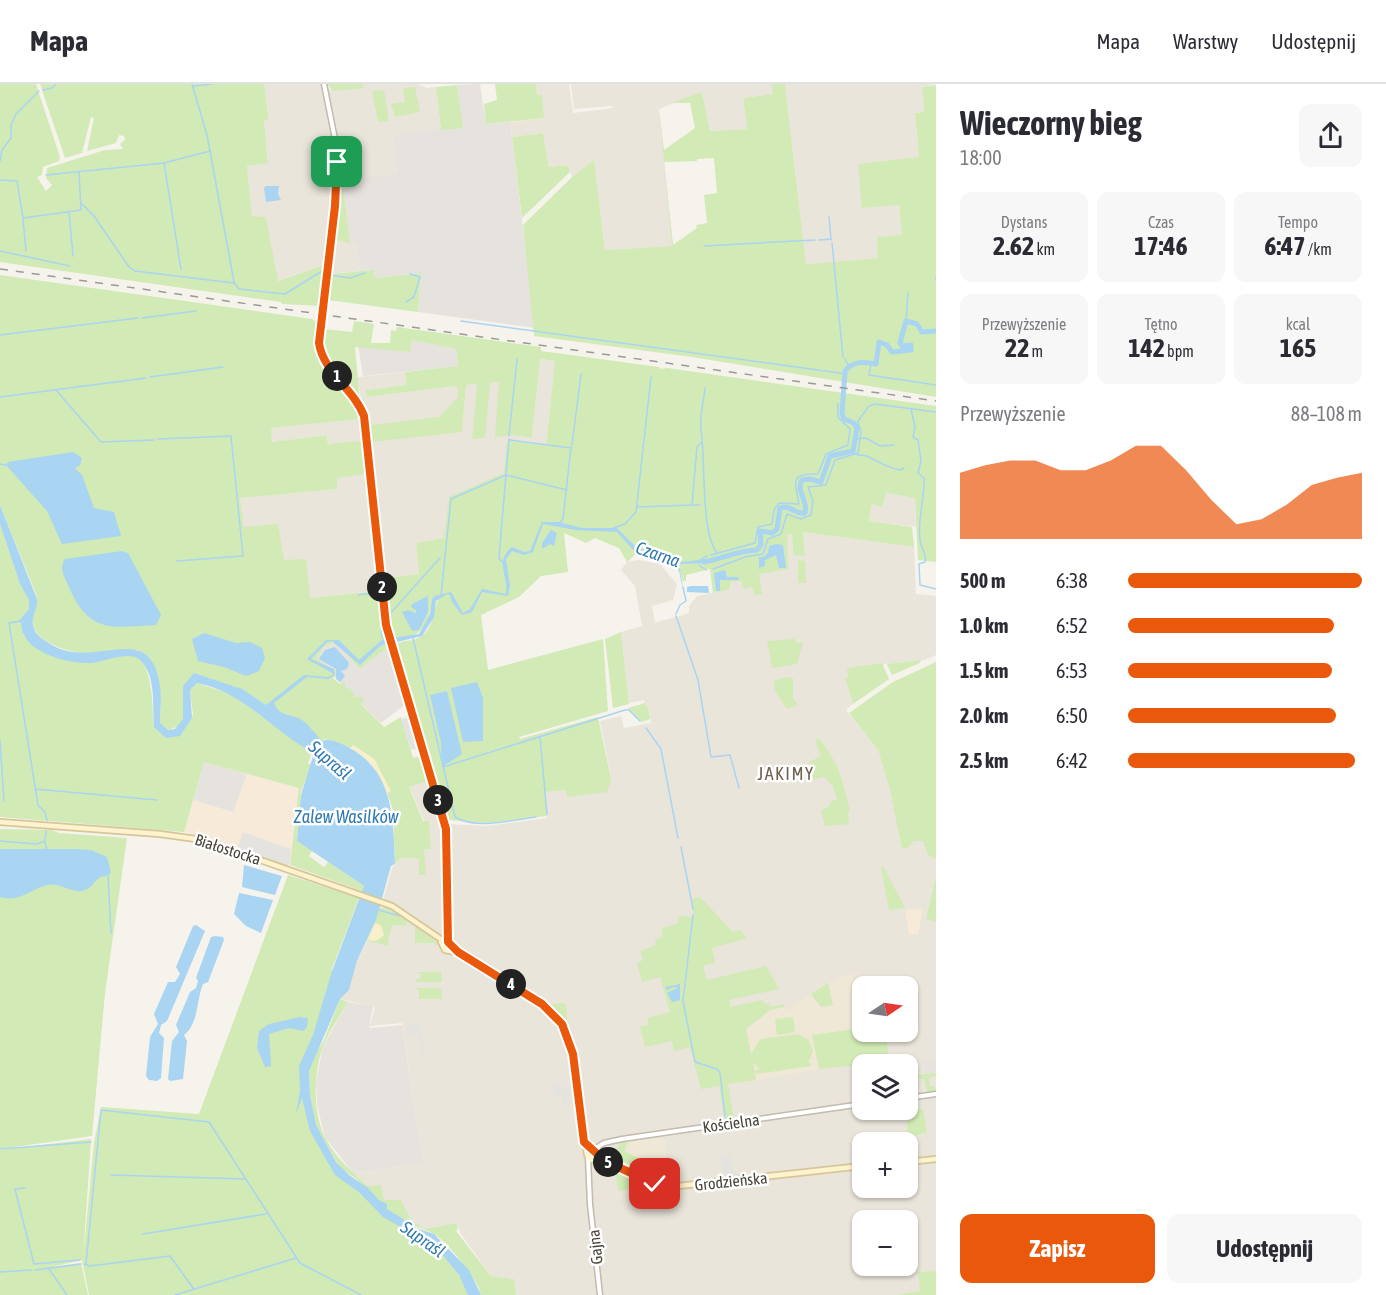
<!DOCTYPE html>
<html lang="pl">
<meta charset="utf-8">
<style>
:root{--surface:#fff;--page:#f7f7f7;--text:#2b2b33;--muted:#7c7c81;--line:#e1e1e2;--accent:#ea580c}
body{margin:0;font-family:"Asap Condensed",sans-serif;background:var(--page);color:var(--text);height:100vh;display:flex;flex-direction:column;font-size:22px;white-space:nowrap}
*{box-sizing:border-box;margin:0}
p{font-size:20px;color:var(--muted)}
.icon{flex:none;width:33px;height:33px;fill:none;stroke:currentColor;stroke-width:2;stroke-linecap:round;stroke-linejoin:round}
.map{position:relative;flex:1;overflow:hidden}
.panel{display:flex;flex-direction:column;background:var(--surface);width:450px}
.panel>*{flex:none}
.needle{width:39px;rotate:77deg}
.controls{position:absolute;left:852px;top:892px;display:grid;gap:12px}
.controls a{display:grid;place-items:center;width:66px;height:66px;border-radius:12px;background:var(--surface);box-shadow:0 2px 4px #0004;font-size:30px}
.pin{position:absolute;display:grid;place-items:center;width:51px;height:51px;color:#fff;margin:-26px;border-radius:12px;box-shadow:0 3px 9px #0006}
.km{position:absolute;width:30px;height:30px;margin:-15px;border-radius:50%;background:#222;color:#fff;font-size:16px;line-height:30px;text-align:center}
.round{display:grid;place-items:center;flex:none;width:63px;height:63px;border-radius:12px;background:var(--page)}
.overview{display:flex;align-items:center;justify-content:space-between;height:102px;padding:0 24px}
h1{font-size:33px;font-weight:700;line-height:45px}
.figures{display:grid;grid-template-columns:repeat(3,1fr);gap:9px;height:102px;padding:6px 24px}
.figures div{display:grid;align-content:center;border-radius:12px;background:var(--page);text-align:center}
.figures b{font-size:26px;font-weight:700}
.figures small{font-size:16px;font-weight:400}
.figures p{font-size:16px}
.chart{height:168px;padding:12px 24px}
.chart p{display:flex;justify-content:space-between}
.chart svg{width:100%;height:108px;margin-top:6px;fill:var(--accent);opacity:.7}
.primary-button{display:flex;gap:12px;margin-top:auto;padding:12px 24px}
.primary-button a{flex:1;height:69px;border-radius:12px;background:var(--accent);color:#fff;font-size:24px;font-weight:700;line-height:69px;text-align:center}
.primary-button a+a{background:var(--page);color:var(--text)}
ul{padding:0 24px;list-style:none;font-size:20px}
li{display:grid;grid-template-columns:96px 72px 1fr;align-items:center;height:45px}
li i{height:15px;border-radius:8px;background:var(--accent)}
header{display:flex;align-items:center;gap:36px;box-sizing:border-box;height:84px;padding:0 30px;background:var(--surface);border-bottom:2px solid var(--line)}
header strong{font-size:28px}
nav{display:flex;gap:33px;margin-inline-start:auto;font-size:21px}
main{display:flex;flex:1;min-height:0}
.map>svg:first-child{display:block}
.residential{fill:#eae5da;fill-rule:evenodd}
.commercial{fill:#f7ead8}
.industrial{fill:#e6e2dd}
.education{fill:#efe8d6}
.green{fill:#d2eab5;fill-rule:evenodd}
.sand{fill:#f9efc9}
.parking{fill:#e5e3e0}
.water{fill:#a9d4f2}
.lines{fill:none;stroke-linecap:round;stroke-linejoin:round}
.stream{stroke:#a9d4f2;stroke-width:1.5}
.river{stroke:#a9d4f2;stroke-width:5}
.tertiary-casing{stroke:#c2bbae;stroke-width:7}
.secondary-casing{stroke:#d6c79b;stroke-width:8}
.tertiary{stroke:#fff;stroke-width:4}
.secondary{stroke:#fff3cd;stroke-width:4.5}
.rail{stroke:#9a9a9a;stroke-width:1.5;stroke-dasharray:8 8;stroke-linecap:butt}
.route-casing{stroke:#fff;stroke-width:12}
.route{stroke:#ea580c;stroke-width:8}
.labels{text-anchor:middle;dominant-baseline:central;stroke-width:5;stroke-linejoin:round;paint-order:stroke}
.street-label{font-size:16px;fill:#4b4439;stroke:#fff}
.water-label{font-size:18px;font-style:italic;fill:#2e7ab2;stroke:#fff}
.neighbourhood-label{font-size:18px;letter-spacing:1.5px;fill:#6e6250;stroke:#fff}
</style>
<header>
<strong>Mapa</strong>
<nav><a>Mapa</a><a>Warstwy</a><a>Udostępnij</a></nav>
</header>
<main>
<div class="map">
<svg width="936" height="1211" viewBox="0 0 936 1211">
<rect width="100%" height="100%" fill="#f6f3ec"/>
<path class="residential" d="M264,0H327L329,5L364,3L363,0H418L427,4L436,3L441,46L393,51L397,90L350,159L356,158L360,187L324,190L325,180L277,197L266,133H252L247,82L268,78L264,35L269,34Z
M536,0H569L573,29L613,24L612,22L574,25L571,0H772L774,10L743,14L747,45L710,47L702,8L659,25L673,162L605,166L594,77L572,93L568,81L549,83L543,49L512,53L510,38L544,34L541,11H537Z
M785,0H936L922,3L924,28L915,29L919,73L899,121L902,151L878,174L806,180Z
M540,275L555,277L546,362L504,389L444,455L416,459L419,490L385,494L386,506L310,514L284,477L244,443L240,414L337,405L327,351L273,358L270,344L359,335L361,318L358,293L405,288L406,301L367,306V313L457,302L459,313L439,333L462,348L466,301L478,300L472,355L490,298L499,297L512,351L532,354Z
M885,409L915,414L916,443L869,437L872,420Z
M803,448L914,463L916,510L936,512V571L925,576L848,584V594L845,596L853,620L846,626L878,666L908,764L936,712V1187L919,1188L921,1207L896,1211H516L514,1195L491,1192L461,1150L457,1139L424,1145L410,1134L401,1116H384L374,1102H368L353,1089L423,1079L402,939L370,942L375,923L340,915L349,906L357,878L367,857L389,862L387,855L391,840L407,842L404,833L394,826L383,825L384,813L392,784L401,774L419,775L424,766L431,765L429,737H424L409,702L432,694L446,740L487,742L547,734L545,708L566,706L567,712L611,694L600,637L621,632L624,644L651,639L648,623H646L644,616L629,619L621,548L642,542L635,502L621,486L627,478L638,476L660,480L677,500L673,516L652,522L655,539L689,529V522L697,512L720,507L730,498L742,497L759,490L786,450H792L793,471H805ZM793,594V614L783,617L775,607ZM862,903H908V948H862ZM862,981H908V1026H862ZM862,1059H908V1104H862ZM862,1137H908V1182H862Z"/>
<path class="commercial" d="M247,690L300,704L290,780L184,748L193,716L233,728Z
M923,825L918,850L909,851L905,826Z"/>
<path class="industrial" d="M480,0L486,40L510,38L535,244L418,228L421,189L375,194L374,186L360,187L356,159H350L342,97L397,90L393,51L462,43L457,1Z
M412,256L456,265L458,282L363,292L358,261L410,268Z
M335,558L360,585L388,563L406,620L381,639L316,575L323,564Z
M204,678L247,690L233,728L193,716Z
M348,918L373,922L369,944L402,941L423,1079L353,1089L325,1053L317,1021L316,998L323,962Z
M934,976L936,988L925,990L923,977Z"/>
<path class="education" d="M852,889L862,916V944L812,951L819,985L756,996L746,946L770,926L785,923L788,927L823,901Z
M664,1052L668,1098L645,1092L619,1079L629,1057Z"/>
<path class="green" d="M0,0H36L60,73L59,77L43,83L42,91L37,93L46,107L52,101L46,94L47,84L105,66L123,65L120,60L125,56L124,52L119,51L116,59L87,67L94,34L91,33L82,69L65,74L40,0H264L269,35L264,36L268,79L247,82L252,132L266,133L278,197L326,180L321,222L282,220L281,218L0,178Z
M327,0H363L364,4L333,7Z
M495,0H536L537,11H542L544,34L486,40L484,20L497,16Z
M772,0H785L806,180L878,174L877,153L902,151L899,121L862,124L858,80L919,73L915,29L924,28L922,3L936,1V313L692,273L534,252L523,141L572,93L594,76L605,166L672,162L659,25L664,66L695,44L690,19H672L702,8L710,47L747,45L743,14L773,10ZM714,74L717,109L704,111L707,139L696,141L697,144L673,161L664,78L697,77V75Z
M457,1L463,44L441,46L436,3Z
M415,3L420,28L395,33L391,20L405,18L403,4Z
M384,6L389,37L378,38L372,7Z
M543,49L549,83L568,81L570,88L522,134L512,53Z
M342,97L350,159L335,156Z
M374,186L375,194L421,189L418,228L328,216L330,190Z
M0,191L312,235L319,240L317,258L320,264L360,322V335L271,344L272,358L327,351L328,360L362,357L366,390L337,394V405L240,414L244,443L278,440L284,476L306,475L310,514L378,507L388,563L360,585L335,558L323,564L316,575L335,586L336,590L333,594L340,600L345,598V603L352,606L355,613H362L364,615L361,620L384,643L401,633L413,674L421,672L429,696L409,703L423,737H429L431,765L424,766L426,791H419V775L401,774L395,780L393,726L387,709L390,706L374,675L353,661L351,664L324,655L322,657L197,591L184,602L183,635L179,642L168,646L160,639L161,610L138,566C107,569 76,575 48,558C42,555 34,549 33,541C31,530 39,524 36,510L0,421Z
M354,237L374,240L371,259H390L391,246L396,247L397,243L541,263V267L659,283L660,285L667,284L936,322V478L918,476L915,414L886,409L882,423L872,420L869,437L912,443L914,463L803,448L805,472L793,471L792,450H787L788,485L759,490L762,510L755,511L752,503L744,505L741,497L730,498V505L713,509L710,485L686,491V497H683C677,469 664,468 638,468L627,478L619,464L595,454L586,459L564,449L568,488L541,492L519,513L481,531L488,586L603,555L608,627L519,653L520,655L598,633L611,695L607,708L567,713L566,706L545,708L547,732L487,739L449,736L395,561C404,555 410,558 418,554C434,546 432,529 438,516L432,515C430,538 419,560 392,552L385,494L419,490L416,459L444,454L449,413L504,389L507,357L546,361L555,277L540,275L532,354L512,351L495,353L499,298L490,299L485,354L472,355L477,300L466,301L462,348L372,358L370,341L439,333L458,313L457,302L367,313L366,306L406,301L405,288L458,282L456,265L412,256L410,268L355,263L360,318C343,295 322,275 324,245L352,248Z
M0,440L20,500L29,515V525L20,537L24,552C43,563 60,576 82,578C99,580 119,569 133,572C153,576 153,624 153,640L166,654L193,631L190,606L197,599L231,610L312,668L308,679L311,681L301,708L297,757L312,767L309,772L324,783L328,778L364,802L362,807L290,781L299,704L204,678L184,748L0,733Z
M798,476L805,477L806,499H798Z
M621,548L629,620L613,624L605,555Z
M795,555L796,559L803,558L797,580L772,584L767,557Z
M921,576L920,579L892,591L887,580Z
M936,578V775L928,771L923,757H914L908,764L902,765L890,706L878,666L849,629L893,598Z
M882,579L889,595L853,620L845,595L848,594L847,584Z
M786,593L793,594V614L798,621L787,625L775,607L774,597Z
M645,619L646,623L648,622L650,635L642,638L628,624Z
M819,654C839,679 843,697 850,727L848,728L849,740L825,742L821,726L828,724L831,717L837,716L833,702L824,693L813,696L809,678L821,672L815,656Z
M0,745L52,746L59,749L127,754L105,909L92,1052L0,1065Z
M881,782H883L905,824L889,826Z
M288,791L359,814L332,885L334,890L314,953L301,984L311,1037L332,1079L387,1123L355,1094L340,1084L315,1040L310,1011L309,981L324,956L340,915L348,918C340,932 329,947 323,962C314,989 312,1027 325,1053C334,1072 352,1088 368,1102L381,1101L384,1116H401L410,1134L424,1145L457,1139L458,1145L456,1147L491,1192L514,1195L516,1211H481C478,1196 446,1155 432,1149C423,1145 415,1142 407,1137L446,1171L471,1211H89L82,1176L51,1183L81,1179L88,1211H0V1066L91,1055L83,1175L94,1059L101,1023L199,1030Z
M936,793V838L926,835Z
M700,813L733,848L740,846L747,854L712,864L715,879L703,882L707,896L766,882L779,905L729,916L730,923L763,916L764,920L769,919L770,923L783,920L785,923L770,926L746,945L751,970L760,955L798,950L809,956L813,967L808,979H811V982L756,990L755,987L760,985L753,978L756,996L728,1000L734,1035L725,1037L719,1002L701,1005L690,963L674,967L672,957L645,963L640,943L649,941L647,934L670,928L660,893L642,898L637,879L643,876L640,867L656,861L655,856L663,852L661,845L678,839L679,832L694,833L692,815Z
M378,823L394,826L407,837V842L392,841L388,855L389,862L367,857L376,836Z
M415,841L438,859L435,864V859H415Z
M416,888H441L442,898H416V895L421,894V890Z
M828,899L833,921L821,923L811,910Z
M415,904H441L442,915H419V907Z
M563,919L566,920L568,944L550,921Z
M793,933L795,948L777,951L775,935Z
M862,944V948H886L889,978L819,985L812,951Z
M936,989V992L929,994L930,1002L935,1003L936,1007L927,1008L924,995H918L917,991Z
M923,1025L927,1048L908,1054L906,1026Z
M629,1057L624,1067L647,1078L643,1087L621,1076L619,1079L609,1075L608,1068L619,1063V1058Z
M615,1085L644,1099L645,1104L618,1107Z
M936,1187V1211H896L920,1207L918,1188Z"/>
<path class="sand" d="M353,661L374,675L391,707L387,709L372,680L351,664Z
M375,839L381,841L384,851C380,856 374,858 368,856Z"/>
<path class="parking" d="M409,633L418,664L411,666L401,635Z
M243,748L291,765L289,782L238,764Z
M416,940L421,941L425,969L422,970L419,950L407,951L408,941Z
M551,995H554L555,1000L563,999L560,1005H572L573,1011L568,1012L570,1021L563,1022L562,1012L554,1013Z
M731,1071L733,1090L745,1089L746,1092L727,1094L726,1091H723L720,1072Z"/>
<path class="water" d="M266,102H279L278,110L281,116L266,118L264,104Z
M73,368L82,374L80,381L75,384L82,391L94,424L114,428L121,452L62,460L47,427L6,381L8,378Z
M0,421L37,515C38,525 31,532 33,541C34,551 44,556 52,561C96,587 150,533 160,602C162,614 160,626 160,639L168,646L175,645L183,635V602L194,589L242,605L266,621L304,591L328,593L334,590L307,575L326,556H339L359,576L383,555H387L388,559L380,562L360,581L333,558L335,557L327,558L311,575L334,585L335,591L328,595L307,593L274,619C279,633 293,630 302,636C308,640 316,651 322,657C329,654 340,659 348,663C394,687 393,734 395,780L391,782L376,836L357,877L349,906L340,915L309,987L310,1011L316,1041L336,1078L349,1091L368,1104L379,1116L387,1120V1125L419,1145L434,1150L469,1186L481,1211H468L459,1191L436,1163L383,1133L360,1109L335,1091L310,1047L302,1014L296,1030L300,1007L299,982L313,951L332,887L364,802L297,757L301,711L314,669C274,649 245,608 197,599L190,606L192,634L180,652L166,654L154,643C152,623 157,592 140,576C129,566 105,578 91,579C67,580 21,568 21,539L18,538L29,525V516L20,500L0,440Z
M542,438H558L582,444H617L638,465L663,467L682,478L708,475L709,479L679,480L683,503C680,497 681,491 678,485C669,467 652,471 635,468L617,448L576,446L543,440L533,468L524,471L512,467L506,475L510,502L508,512L482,508L472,528L462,531L452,518L450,511L447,510L436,517L434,533L422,552L393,559L392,554L419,550L430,530L432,515L435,512L451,508L463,529L470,525L482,505L506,510C509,492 494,477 512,463L524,468L530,467Z
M551,446L557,449L554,462L550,460L542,465V459Z
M776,460L783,461L786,484H779L776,471L765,476V482L759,484V473H763L768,469L769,462Z
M122,467L128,469L161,531L156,541C109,544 88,549 68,501C64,492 59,484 65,475Z
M725,486L727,493H738L739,496H720V507H716L714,489Z
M691,502H708L709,509L687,508V503Z
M428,512V528L419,546L412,547L402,528L408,526L415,529L417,527L411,523L412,520Z
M204,549L236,559L250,558L262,564L265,574L259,587L246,592L224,583L198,577L192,555Z
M335,563L349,579L347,585L341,587L345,592L340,598L336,595V585L319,575L325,566Z
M477,598L483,614V657L463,658L451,604Z
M447,607L462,670L442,683L441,659L430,611Z
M0,765H77L91,766L107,773L111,789C107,793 104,791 99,794C94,798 91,804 85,806C72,811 61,798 48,801C29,805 21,819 0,813Z
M244,781L282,792L275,811L242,803Z
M239,809L273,816L261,849L246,842L234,830Z
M196,841L205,847L167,937L161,941L159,949L164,954L161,994L157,997L149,996L146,992L150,953L158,940L154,930L168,898H175L180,890L176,883L193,842Z
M215,852L223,853L224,856L208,898L203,900C196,917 199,939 184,951L187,957L183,995L170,997L168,995L172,957L179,948L176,941L190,908L196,904L198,897L196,894L211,853Z
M680,900V916L672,918L667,909L678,904L674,903L666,906V903Z
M300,933L308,934L307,943L303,947L289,944L269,950L271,982L265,983L257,964L259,947L269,940Z"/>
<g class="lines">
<path class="stream" d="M192,0L207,51L234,198
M194,2L211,0
M43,6L52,4L56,0
M0,77L2,66L11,54V41L16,30L39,7
M164,79L181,185
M46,91L164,79L210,67
M0,96L17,97L23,134L81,126L79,88
M81,119L94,132L129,183L135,187L234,199L239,205L285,210L322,187L325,189
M69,128L73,172
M829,133L831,156
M23,135L26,167
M819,156L831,155
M832,159L843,273
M704,162L815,156
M0,167L70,182
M329,191L350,194L365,189
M936,194V196
M406,218L414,213L420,193L410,190
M142,234L196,227
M461,237L847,290
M906,237L908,209
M0,251L138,234
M845,275L849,282
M871,279L869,291L936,301
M150,293L223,283
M705,304C704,316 699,334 701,346C706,375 700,447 717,469
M56,306L101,358L154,356
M0,313L146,294
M911,325L915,343L913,353L918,356L921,377L918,389L924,394C925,413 916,442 921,461C923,467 927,471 925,478L919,480L920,501L936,505
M509,352L517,275
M158,355L231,352L243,472L177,477
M854,355L866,354L880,362L894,361
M510,356L571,364
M572,361L581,290
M852,368C859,374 862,369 869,373C881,379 886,383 900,386L904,384
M0,380L6,381
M692,421H700
M637,423L692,421L697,363L702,358
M560,439L563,435L571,363
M613,444L625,440L636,428L651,293
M711,471L755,459L758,443L772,440L774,426L779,419L799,420C795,398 789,389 818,390L826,370L848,361L850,345L838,333V319
M699,477L707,472
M503,479L499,474L509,355
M699,481L706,486
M713,485L745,473L763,470L768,455L781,450L787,430L801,435L811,431L813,417L808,403L826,401L835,376L858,369L861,348L858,337L869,322L875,320L936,328
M358,511L376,509L379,518
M441,511L451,415L506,391L567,406
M380,521L381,541
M676,530L680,521L686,517L683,503
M676,532L698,596L711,673L730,671L739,704
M21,537L9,539L38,721L45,728L47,736
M381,543L382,554
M413,554L455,733C477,746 511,736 536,733
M393,555L388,532L440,474
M646,644L661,665L678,754
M540,653L547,730
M0,656L4,717
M443,683L625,626H629L640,637
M35,705L157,716
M0,757L37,760L45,757L46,747
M45,758L47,766
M681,763L693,825
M108,792L111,849
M379,826L400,832
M693,831L683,917L695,978L717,985L720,989L725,1033
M0,1065L91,1058
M111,1091L245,1095
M25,1104L15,1105L34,1180L80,1176
M143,1150L266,1130
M84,1180L90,1182L170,1172L193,1204
M86,1180L101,1026L209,1038L300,1179L361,1211
M49,1185L67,1211
M35,1186L81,1180
M0,1188L31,1186
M175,1211L296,1174"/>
<path class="river" d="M704,478C722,475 739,466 757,466L761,461L760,447L772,449L777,445L780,424C790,420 796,431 805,429C809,417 795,407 802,396L810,395L821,398L830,372L853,367L857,344L854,339L844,335L842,329L845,287C854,276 865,278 876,280L879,258L887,261L892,268L911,266V261L902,262L900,259L906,237L917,240L922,248L936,247"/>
<defs>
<path id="tertiary" d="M324,0L336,60L337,97L320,264C330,289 355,306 364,332L386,541L446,740L448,858
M908,1014L936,1010
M594,1065L604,1059L622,1055L862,1020
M588,1074L590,1120L600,1211"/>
<path id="secondary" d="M0,738L160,750L203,756L392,822L445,858
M441,858L445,866L456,868
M445,858H449L458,868L542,920L562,940L573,970L587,1071L592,1076L598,1072L594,1065L588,1067
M598,1072L646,1097L669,1103L862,1082
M908,1078L936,1075"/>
</defs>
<use href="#tertiary" class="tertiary-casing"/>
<use href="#secondary" class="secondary-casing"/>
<use href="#tertiary" class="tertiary"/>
<use href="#secondary" class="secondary"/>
<path class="rail" d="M0,185L936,317"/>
</g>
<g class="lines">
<defs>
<path id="route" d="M337,78L335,122L319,259C323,288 354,305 364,332L386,541L446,745L448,858L458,868L542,920L562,940L573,970L584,1058L605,1077L655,1100"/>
</defs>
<use href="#route" class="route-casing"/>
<use href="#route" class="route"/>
</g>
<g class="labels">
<g class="street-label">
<text transform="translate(228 765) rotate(18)">Białostocka</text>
<text transform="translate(731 1039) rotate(-8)">Kościelna</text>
<text transform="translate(731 1097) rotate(-6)">Grodzieńska</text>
<text transform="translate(595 1163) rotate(-96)">Gajna</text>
</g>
<g class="water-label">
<text transform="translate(658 470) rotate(19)">Czarna</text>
<text transform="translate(330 676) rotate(41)">Supraśl</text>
<text x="346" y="732">Zalew Wasilków</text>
<text transform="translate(423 1155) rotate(35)">Supraśl</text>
</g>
<g class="neighbourhood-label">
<text x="786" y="689">JAKIMY</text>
</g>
</g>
</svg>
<div class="controls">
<a><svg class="needle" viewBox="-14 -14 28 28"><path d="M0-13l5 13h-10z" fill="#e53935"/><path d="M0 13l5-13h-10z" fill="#7c7c81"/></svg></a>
<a><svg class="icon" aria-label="layers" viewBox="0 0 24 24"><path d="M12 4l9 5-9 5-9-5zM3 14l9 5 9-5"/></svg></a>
<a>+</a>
<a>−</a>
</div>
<div class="pin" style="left:337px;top:78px;background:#1e9e55"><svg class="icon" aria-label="arrive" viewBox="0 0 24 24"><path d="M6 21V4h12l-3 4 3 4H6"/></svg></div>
<div class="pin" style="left:655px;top:1100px;background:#d93025"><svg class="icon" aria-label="check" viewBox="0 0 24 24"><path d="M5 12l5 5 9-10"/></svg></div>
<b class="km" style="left:337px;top:292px">1</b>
<b class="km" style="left:382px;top:503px">2</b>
<b class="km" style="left:438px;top:716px">3</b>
<b class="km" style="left:511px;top:900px">4</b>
<b class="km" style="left:608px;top:1078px">5</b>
</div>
<section class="panel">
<div class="overview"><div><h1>Wieczorny bieg</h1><p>18:00</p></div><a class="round"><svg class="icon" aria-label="share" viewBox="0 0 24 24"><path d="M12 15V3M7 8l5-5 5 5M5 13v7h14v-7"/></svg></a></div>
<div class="figures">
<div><p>Dystans</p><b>2.62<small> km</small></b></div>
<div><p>Czas</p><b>17:46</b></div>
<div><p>Tempo</p><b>6:47<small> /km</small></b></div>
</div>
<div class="figures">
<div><p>Przewyższenie</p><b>22<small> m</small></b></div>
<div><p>Tętno</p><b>142<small> bpm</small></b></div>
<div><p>kcal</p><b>165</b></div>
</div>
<div class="chart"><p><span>Przewyższenie</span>88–108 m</p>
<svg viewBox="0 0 160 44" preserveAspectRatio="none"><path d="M0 44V17L10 14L20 12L30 12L40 16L50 16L60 12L70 6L80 6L90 16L100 28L110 38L120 36L130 30L140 22L150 19L160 17V44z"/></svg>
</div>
<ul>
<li><b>500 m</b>6:38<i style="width:100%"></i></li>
<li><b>1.0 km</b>6:52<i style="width:88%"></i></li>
<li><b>1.5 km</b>6:53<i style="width:87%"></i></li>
<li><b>2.0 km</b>6:50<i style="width:89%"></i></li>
<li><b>2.5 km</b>6:42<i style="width:97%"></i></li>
</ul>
<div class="primary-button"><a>Zapisz</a><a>Udostępnij</a></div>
</section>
</main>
